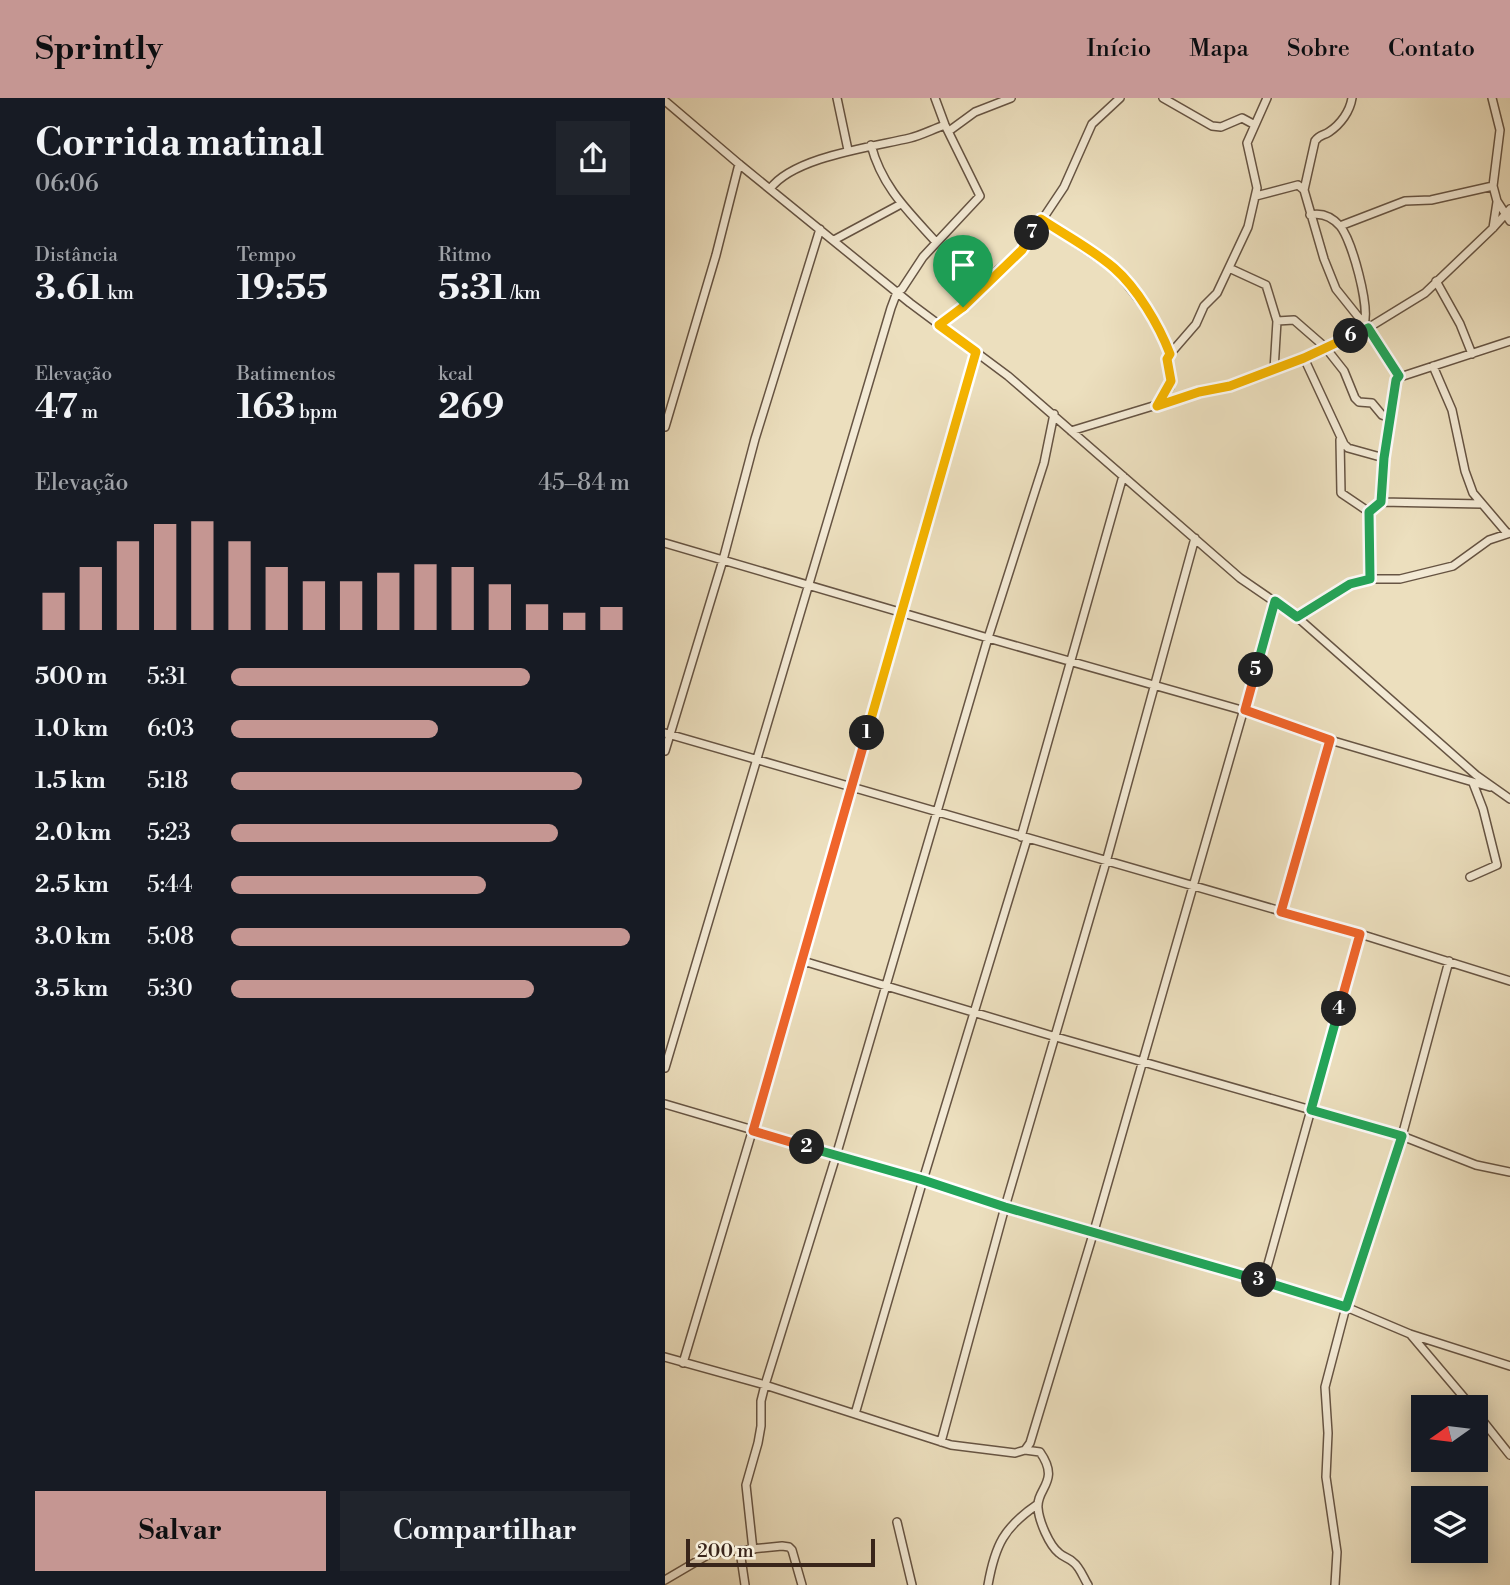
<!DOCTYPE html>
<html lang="pt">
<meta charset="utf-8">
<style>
:root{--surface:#171b24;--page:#20242c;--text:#f1f3f6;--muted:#9ea1a6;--accent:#c59692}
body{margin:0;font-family:"Libre Bodoni",serif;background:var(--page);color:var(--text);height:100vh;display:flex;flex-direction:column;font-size:26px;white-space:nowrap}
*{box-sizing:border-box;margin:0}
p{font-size:23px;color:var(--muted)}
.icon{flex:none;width:38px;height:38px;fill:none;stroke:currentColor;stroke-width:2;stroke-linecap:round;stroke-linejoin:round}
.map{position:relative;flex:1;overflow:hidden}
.side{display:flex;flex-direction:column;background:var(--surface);width:665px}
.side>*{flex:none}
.needle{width:46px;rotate:256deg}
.tools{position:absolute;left:746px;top:1297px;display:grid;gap:14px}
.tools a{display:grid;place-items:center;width:77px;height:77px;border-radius:0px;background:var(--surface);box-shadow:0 4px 18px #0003;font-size:35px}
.scale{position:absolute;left:21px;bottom:18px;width:189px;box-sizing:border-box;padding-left:7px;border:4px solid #39251a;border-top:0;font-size:19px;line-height:24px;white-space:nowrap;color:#39251a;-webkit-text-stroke:5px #f3ead5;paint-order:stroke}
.pin{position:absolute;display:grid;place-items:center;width:60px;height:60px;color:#fff;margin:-72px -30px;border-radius:50% 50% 50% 0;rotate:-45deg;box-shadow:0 0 7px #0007}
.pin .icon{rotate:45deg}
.km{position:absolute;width:35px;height:35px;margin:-18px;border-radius:50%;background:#222;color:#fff;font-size:19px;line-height:35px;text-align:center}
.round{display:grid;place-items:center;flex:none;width:74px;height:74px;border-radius:0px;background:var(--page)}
.head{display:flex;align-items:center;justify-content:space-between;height:119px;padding:0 35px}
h1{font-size:38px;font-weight:800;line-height:52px}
.metrics{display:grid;grid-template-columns:repeat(3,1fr);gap:10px;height:119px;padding:7px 35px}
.metrics div{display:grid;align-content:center}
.metrics b{font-size:35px;font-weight:800}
.metrics small{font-size:19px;font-weight:400}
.metrics p{font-size:19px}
.chart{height:196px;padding:14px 35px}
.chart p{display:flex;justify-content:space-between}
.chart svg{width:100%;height:126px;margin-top:7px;stroke:var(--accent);stroke-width:6}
.action{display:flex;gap:14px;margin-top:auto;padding:14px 35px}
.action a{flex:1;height:80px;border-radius:0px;background:var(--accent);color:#111;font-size:28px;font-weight:800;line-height:80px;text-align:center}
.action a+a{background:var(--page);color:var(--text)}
ul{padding:0 35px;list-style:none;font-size:23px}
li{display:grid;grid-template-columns:112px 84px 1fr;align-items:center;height:52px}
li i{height:18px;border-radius:9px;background:var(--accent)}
header{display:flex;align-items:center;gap:42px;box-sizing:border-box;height:98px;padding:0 35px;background:var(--accent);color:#111}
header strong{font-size:33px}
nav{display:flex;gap:38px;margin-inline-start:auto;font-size:24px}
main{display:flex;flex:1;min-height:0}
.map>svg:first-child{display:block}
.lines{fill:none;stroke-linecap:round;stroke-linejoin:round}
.street-casing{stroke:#665443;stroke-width:10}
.street{stroke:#f3ead5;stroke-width:7}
.split-1-casing{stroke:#fff;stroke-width:14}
.split-2-casing{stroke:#fff;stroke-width:14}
.split-3-casing{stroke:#fff;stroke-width:14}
.split-4-casing{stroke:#fff;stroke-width:14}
.split-5-casing{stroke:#fff;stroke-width:14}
.split-6-casing{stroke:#fff;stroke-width:14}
.split-7-casing{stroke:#fff;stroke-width:14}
.split-8-casing{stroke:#fff;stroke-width:14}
.split-1{stroke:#f5b400;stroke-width:9}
.split-2{stroke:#f0652b;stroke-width:9}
.split-3{stroke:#22a559;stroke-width:9}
.split-4{stroke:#22a559;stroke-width:9}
.split-5{stroke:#f0652b;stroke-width:9}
.split-6{stroke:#22a559;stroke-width:9}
.split-7{stroke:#f5b400;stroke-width:9}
.split-8{stroke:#f5b400;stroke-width:9}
</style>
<header>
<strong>Sprintly</strong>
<nav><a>Início</a><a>Mapa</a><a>Sobre</a><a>Contato</a></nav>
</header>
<main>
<section class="side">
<div class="head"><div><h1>Corrida matinal</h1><p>06:06</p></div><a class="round"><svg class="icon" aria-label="share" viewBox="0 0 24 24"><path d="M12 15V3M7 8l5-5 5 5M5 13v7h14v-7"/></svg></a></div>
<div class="metrics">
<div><p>Distância</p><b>3.61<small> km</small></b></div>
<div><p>Tempo</p><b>19:55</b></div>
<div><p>Ritmo</p><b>5:31<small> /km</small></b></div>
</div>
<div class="metrics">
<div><p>Elevação</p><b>47<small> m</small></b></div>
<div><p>Batimentos</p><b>163<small> bpm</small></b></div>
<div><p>kcal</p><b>269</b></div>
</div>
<div class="chart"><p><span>Elevação</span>45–84 m</p>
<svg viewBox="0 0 160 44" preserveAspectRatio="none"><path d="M5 44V31M15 44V22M25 44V13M35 44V7M45 44V6M55 44V13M65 44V22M75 44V27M85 44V27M95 44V24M105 44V21M115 44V22M125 44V28M135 44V35M145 44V38M155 44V36"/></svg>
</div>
<ul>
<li><b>500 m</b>5:31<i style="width:75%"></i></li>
<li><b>1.0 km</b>6:03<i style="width:52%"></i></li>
<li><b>1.5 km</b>5:18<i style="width:88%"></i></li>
<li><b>2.0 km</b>5:23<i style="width:82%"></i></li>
<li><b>2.5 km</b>5:44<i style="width:64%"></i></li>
<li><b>3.0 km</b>5:08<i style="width:100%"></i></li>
<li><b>3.5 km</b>5:30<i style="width:76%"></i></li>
</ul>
<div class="action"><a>Salvar</a><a>Compartilhar</a></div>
</section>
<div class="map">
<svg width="845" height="1487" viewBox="0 0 845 1487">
<rect width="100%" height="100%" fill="#ecdfbe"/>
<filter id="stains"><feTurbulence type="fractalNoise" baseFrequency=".00286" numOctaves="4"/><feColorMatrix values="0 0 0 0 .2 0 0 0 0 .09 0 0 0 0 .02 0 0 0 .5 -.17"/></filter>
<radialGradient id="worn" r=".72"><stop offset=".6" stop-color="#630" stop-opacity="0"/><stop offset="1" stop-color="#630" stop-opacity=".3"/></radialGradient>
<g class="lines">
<defs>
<path id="street" d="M172,0L183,52
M498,0L547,28L556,29L577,20L590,27
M687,0C685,13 676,26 664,34C658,38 655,36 650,43L639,92L659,161L671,191L699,226L735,278
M827,0L835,32L828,88L832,103L845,123
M0,3L74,66L245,205L343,278L575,480L632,519L811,677L845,701
M284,33L310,14L346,0
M206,47C217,89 243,113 271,144
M105,91C128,59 207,49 245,40C257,37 268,31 280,27
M591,98L633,87L639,92
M645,117C658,114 667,119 675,128C687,142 705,209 699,226
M376,121L451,172L489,221L505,256L503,264L506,277L505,289L493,307
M675,128L740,103L766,102L828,88
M828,130L832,104
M169,142L236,106
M564,170L601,187L612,223L609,272
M771,183L795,226L807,256
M612,223L629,222L660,249L679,273L690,300L694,304L707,305L717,317L725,320
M274,227L307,201L333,172L357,152L399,89L427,26L455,0
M505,256L531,226L539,208L552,195L583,129L592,90L582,45L602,0
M639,260L679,346L683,350L719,360
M768,268L787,312L800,373L808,395L842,435
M0,329L51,157L74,66
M406,333L534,294L565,288L639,260L703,230L760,195L828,130L845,111
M675,342L676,395L704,414
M716,404L719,360L732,280L845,243
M704,414L716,404L817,406
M704,414L705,481
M0,445L323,540L580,613L665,642L825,689
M632,519L685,486L705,481H735L788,468L824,442L845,435
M0,635L695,836L845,883
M0,653L58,462L90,341L155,131
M356,739L458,378
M805,779L832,767L818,711L808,685
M616,814L665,642
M138,863L391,939L737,1038L811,1067L845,1074
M0,970L226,210L232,194L237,191L258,159L315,98L280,27L270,0
M0,1006L258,1082L340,1109L429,1133L681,1209L745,1236L845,1268
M598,1184L695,836
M746,1237L807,1309
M0,1259L100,1287L286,1347L350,1355L360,1352L365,1345L429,1133L610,503
M18,1265L138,863L311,254
M810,1313L845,1357
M190,1316L258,1082L362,741
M276,1344L340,1109L441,764L530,440
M360,1352L375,1354C396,1384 371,1390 373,1410C374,1423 384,1447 394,1455C398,1459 404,1460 408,1464C415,1469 418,1479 423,1487
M232,1424L247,1487
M88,1452L81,1387L93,1345L96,1328V1303L100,1287L171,1058L323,540L379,365L389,316
M75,1453L80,1487
M0,1482L46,1455L117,1448L124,1449L127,1452L137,1487
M323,1487C330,1447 339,1429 373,1406
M670,1487L672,1454L661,1379L663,1335L660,1289L681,1209L737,1038L784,863"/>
</defs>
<use href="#street" class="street-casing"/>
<use href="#street" class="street"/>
</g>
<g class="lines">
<defs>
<path id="split-1" d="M202,635L311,254L274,227L298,209"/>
<path id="split-2" d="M142,1049L88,1033L202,635"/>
<path id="split-3" d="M142,1049L258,1082L340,1109L594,1182"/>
<path id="split-4" d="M594,1182L681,1209L737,1038L646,1012L674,911"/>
<path id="split-5" d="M591,572L580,612L665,642L616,814L695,836L674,911"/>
<path id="split-6" d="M591,572L610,503L632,519L685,486L705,481L704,414L716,404L719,360L731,282L734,278L703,230L686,238"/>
<path id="split-7" d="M367,135L376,121C400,137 427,151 449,170C472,190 494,227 505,256L502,261L506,283L492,308L534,294L565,288L639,260L686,238"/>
<path id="split-8" d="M298,209L357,152L367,135"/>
</defs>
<use href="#split-1" class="split-1-casing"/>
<use href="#split-2" class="split-2-casing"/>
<use href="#split-3" class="split-3-casing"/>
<use href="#split-4" class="split-4-casing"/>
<use href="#split-5" class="split-5-casing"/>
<use href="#split-6" class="split-6-casing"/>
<use href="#split-7" class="split-7-casing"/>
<use href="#split-8" class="split-8-casing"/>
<use href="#split-1" class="split-1"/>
<use href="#split-2" class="split-2"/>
<use href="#split-3" class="split-3"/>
<use href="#split-4" class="split-4"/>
<use href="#split-5" class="split-5"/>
<use href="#split-6" class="split-6"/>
<use href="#split-7" class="split-7"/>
<use href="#split-8" class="split-8"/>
</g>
<rect width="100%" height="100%" filter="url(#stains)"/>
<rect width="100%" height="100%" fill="url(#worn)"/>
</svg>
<div class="tools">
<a><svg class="needle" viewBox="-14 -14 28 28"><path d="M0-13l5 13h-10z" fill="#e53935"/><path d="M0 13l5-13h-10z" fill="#9ea1a6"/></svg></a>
<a><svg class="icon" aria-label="layers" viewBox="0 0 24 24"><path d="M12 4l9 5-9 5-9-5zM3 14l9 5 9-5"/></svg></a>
</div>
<div class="scale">200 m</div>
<div class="pin" style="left:298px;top:209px;background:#1e9e55"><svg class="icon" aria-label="arrive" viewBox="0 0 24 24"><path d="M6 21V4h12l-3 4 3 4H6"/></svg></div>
<b class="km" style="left:202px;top:635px">1</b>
<b class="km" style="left:142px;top:1049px">2</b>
<b class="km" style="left:594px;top:1182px">3</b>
<b class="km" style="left:674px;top:911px">4</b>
<b class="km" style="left:591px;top:572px">5</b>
<b class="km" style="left:686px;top:238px">6</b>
<b class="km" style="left:367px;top:135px">7</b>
</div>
</main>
